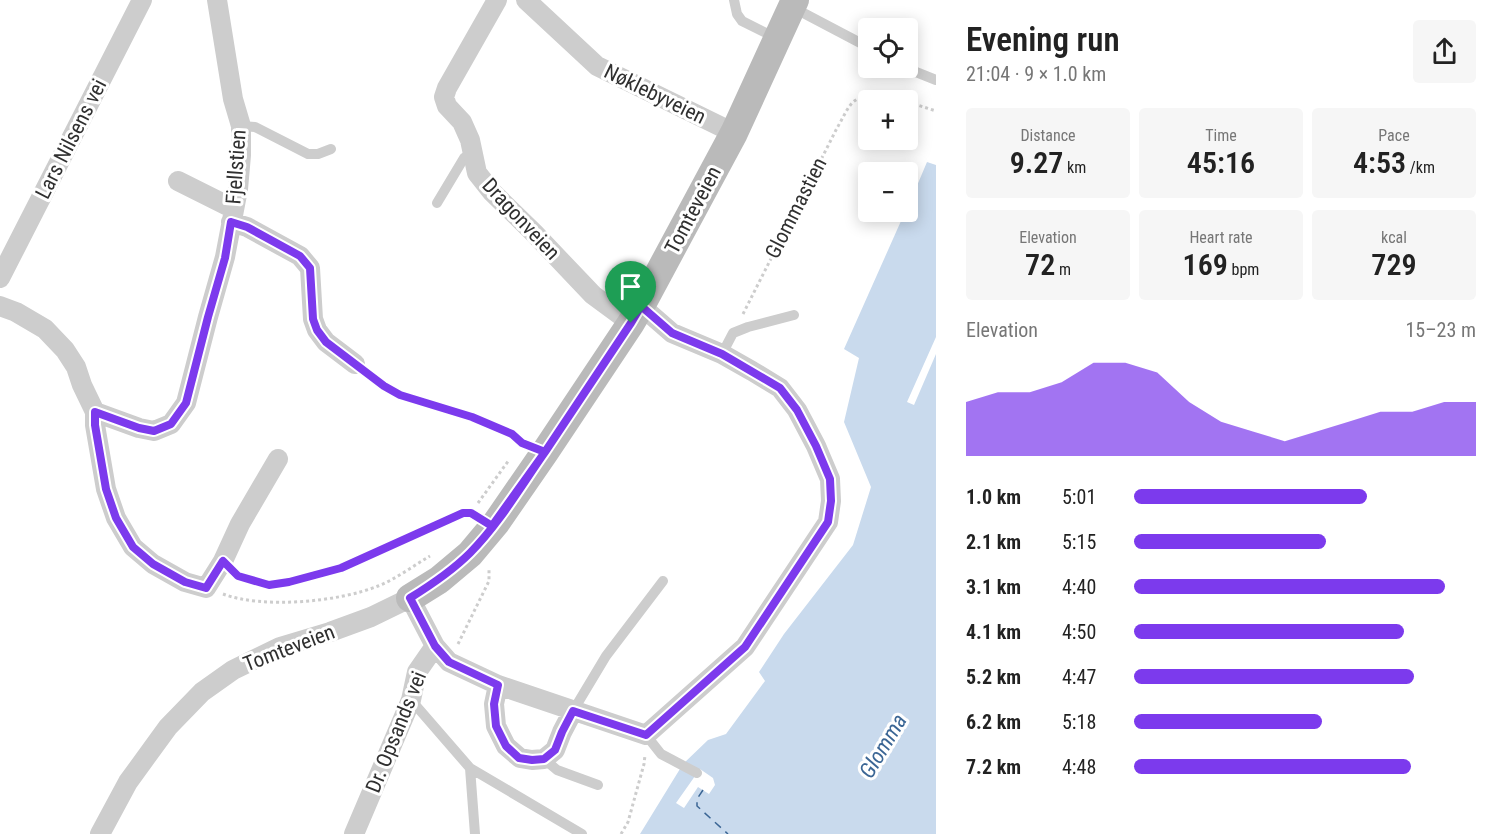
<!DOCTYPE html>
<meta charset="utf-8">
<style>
:root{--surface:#fff;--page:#f6f6f6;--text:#222;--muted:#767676;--accent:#7c3aed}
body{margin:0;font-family:"Roboto Condensed",sans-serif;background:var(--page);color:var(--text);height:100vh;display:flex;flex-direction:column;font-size:22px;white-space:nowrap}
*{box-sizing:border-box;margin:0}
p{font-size:20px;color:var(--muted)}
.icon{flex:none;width:33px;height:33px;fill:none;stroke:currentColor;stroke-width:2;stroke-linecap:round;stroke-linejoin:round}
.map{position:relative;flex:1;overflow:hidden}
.side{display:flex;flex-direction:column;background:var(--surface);width:570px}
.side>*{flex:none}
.buttons{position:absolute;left:858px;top:18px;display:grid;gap:12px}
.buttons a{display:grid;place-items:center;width:60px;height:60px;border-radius:6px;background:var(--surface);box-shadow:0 3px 15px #0003;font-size:30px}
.pin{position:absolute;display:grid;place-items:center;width:51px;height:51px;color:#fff;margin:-62px -26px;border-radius:50% 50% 50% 0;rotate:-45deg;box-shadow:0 0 6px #0007}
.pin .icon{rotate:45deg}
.round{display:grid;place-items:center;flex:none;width:63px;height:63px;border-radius:6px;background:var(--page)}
.summary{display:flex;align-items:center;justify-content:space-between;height:102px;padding:0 30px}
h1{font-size:33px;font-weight:600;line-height:45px}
.metrics{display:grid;grid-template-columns:repeat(3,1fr);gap:9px;height:102px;padding:6px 30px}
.metrics div{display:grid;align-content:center;border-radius:6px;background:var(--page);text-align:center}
.metrics b{font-size:30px;font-weight:600}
.metrics small{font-size:16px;font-weight:400}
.metrics p{font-size:16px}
.chart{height:168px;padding:12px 30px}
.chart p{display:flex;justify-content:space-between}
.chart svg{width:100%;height:108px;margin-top:6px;fill:var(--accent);opacity:.7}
ul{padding:0 30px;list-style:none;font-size:20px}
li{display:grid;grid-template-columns:96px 72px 1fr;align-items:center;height:45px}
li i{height:15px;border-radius:8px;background:var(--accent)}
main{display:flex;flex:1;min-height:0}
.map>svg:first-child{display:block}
.water{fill:#c9daed}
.pier{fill:#fff}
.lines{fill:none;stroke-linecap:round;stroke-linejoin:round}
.ferry{stroke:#3b6695;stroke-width:1.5;stroke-dasharray:8 6;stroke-linecap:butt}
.path{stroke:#cdcdcd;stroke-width:3;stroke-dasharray:3 3;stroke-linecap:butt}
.lane{stroke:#cdcdcd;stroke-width:10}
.street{stroke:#cdcdcd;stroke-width:20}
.secondary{stroke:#bababa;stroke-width:28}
.route-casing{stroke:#fff;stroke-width:12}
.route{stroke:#7c3aed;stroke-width:8}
.labels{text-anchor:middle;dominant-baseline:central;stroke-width:6;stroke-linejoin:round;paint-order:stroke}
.street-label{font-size:21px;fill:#303030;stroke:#fff}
.water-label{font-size:22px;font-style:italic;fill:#3b6695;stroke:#fff}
</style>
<main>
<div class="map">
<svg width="936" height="834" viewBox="0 0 936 834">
<rect width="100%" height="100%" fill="#fff"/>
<path class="water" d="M927,162L936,165V834H640L683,764L708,740L726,734L765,681L759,672L784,634L853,545L871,487L844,422L859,358L844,349L905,212H908V207Z"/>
<path class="pier" d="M936,337V354L914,405L907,402Z
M700,769L713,778L715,785L709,794L698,787L684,808L676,803Z"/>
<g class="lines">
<path class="ferry" d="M703,790L697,799V806L728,834"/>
<path class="path" d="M908,102L936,111
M743,314L837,128C842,120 846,110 852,103C864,91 885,98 899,100
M368,374L384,386L400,395L472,417L512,434L524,444
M478,503L509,460
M235,573L238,576L269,585L277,584
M223,594C262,609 339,602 378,586C396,579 413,566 430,556
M458,644L489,581V570L488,569
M621,834L628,822L644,764L645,755"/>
<path class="lane" d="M734,0L737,14L742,21L778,39
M792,7L868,47
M906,68L936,80
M241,126L255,127L308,154H318L331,149
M437,203L464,158L473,152
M722,354L733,333L748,327L794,315
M289,582L341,568L463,513H471L492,526
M411,700L470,768L582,834
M573,711L606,656L663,581
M646,735L661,754L697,773
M544,759L557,770L598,785
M470,768L475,834"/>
<path class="street" d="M497,0L447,88L444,97L447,106L462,122L470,140L477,173L492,192L534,233L593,295L631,323
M526,0L597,66L734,133
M178,181L234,209
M231,222L247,227L300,256L310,268L313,319L317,330L326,342L355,364
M0,278L142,0
M0,306L16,312L45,329L65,350L76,367L82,385L95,412V425L106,489L116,518L133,547L153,564L185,582L206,588L223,561L240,524L278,459
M95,412L139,428L154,431L171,424L186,403L208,317L225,257L238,189L241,155V126L233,99L217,0
M498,685L494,704L496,726L506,746L520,758L532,760L544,759L555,750L562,732L573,711
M100,834L128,782L168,727L202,692L233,670L280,647L330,632L371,617L410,598L435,646L449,662L498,685L646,735L745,647L828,522L831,501L830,479L816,446L797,410L780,388L752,371L722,354L672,333L641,306
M354,834L411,700L417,672L435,646"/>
<path class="secondary" d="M410,598L439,580L470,554L496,523L545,452L631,323L641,306L734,133L795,0"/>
</g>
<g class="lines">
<defs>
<path id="route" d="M631,323L545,452L492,526L471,513H463L341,568L289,582L269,585L238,576L223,561L206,588L185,582L153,564L133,547L116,518L106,489L95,425V412L139,428L154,431L171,424L186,403L208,317L225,258L231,222L247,227L300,256L310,268L313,319L317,330L326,342L384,386L400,395L472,417L512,434L522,443L545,452C521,486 499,524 470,553C452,571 431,585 410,598L435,646L449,662L498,685L494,704L496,726L506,746L519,758L532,760L544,759L555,750L562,732L573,711L646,735L745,647L828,522L831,501L830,479L816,446L797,410L780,388L722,354L672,333L641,306L631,323"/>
</defs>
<use href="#route" class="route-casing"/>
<use href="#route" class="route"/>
</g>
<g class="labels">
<g class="street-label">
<text transform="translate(655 94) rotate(26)">Nøklebyveien</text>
<text transform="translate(71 139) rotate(-63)">Lars Nilsens vei</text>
<text transform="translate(236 167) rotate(-86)">Fjellstien</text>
<text transform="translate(796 208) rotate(-63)">Glommastien</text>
<text transform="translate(693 210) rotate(-62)">Tomteveien</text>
<text transform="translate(521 219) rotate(47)">Dragonveien</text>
<text transform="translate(289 648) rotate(-21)">Tomteveien</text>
<text transform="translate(396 732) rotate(-68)">Dr. Opsands vei</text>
</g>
<g class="water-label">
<text transform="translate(883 746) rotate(-59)">Glomma</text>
</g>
</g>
</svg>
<div class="buttons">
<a><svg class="icon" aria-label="locate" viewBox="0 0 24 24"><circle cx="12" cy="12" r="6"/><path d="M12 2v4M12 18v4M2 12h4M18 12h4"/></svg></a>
<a>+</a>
<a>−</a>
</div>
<div class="pin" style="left:631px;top:323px;background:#1e9e55"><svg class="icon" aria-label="arrive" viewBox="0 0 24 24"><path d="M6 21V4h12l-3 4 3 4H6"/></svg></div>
</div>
<section class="side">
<div class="summary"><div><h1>Evening run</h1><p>21:04 · 9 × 1.0 km</p></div><a class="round"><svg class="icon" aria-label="share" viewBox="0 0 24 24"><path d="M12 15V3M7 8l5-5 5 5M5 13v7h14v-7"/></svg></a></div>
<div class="metrics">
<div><p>Distance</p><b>9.27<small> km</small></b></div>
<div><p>Time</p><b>45:16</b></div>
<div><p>Pace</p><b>4:53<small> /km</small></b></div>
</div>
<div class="metrics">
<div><p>Elevation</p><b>72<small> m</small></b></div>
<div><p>Heart rate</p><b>169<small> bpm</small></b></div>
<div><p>kcal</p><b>729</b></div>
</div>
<div class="chart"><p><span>Elevation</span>15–23 m</p>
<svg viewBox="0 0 160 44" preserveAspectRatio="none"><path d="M0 44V22L10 18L20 18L30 14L40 6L50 6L60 10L70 22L80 30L90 34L100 38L110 34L120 30L130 26L140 26L150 22L160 22V44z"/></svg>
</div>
<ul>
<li><b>1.0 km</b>5:01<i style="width:68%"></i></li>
<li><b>2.1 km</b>5:15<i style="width:56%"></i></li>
<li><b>3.1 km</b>4:40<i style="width:91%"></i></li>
<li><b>4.1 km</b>4:50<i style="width:79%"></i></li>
<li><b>5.2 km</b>4:47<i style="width:82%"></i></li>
<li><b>6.2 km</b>5:18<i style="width:55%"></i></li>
<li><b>7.2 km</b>4:48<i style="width:81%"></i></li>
</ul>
</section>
</main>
